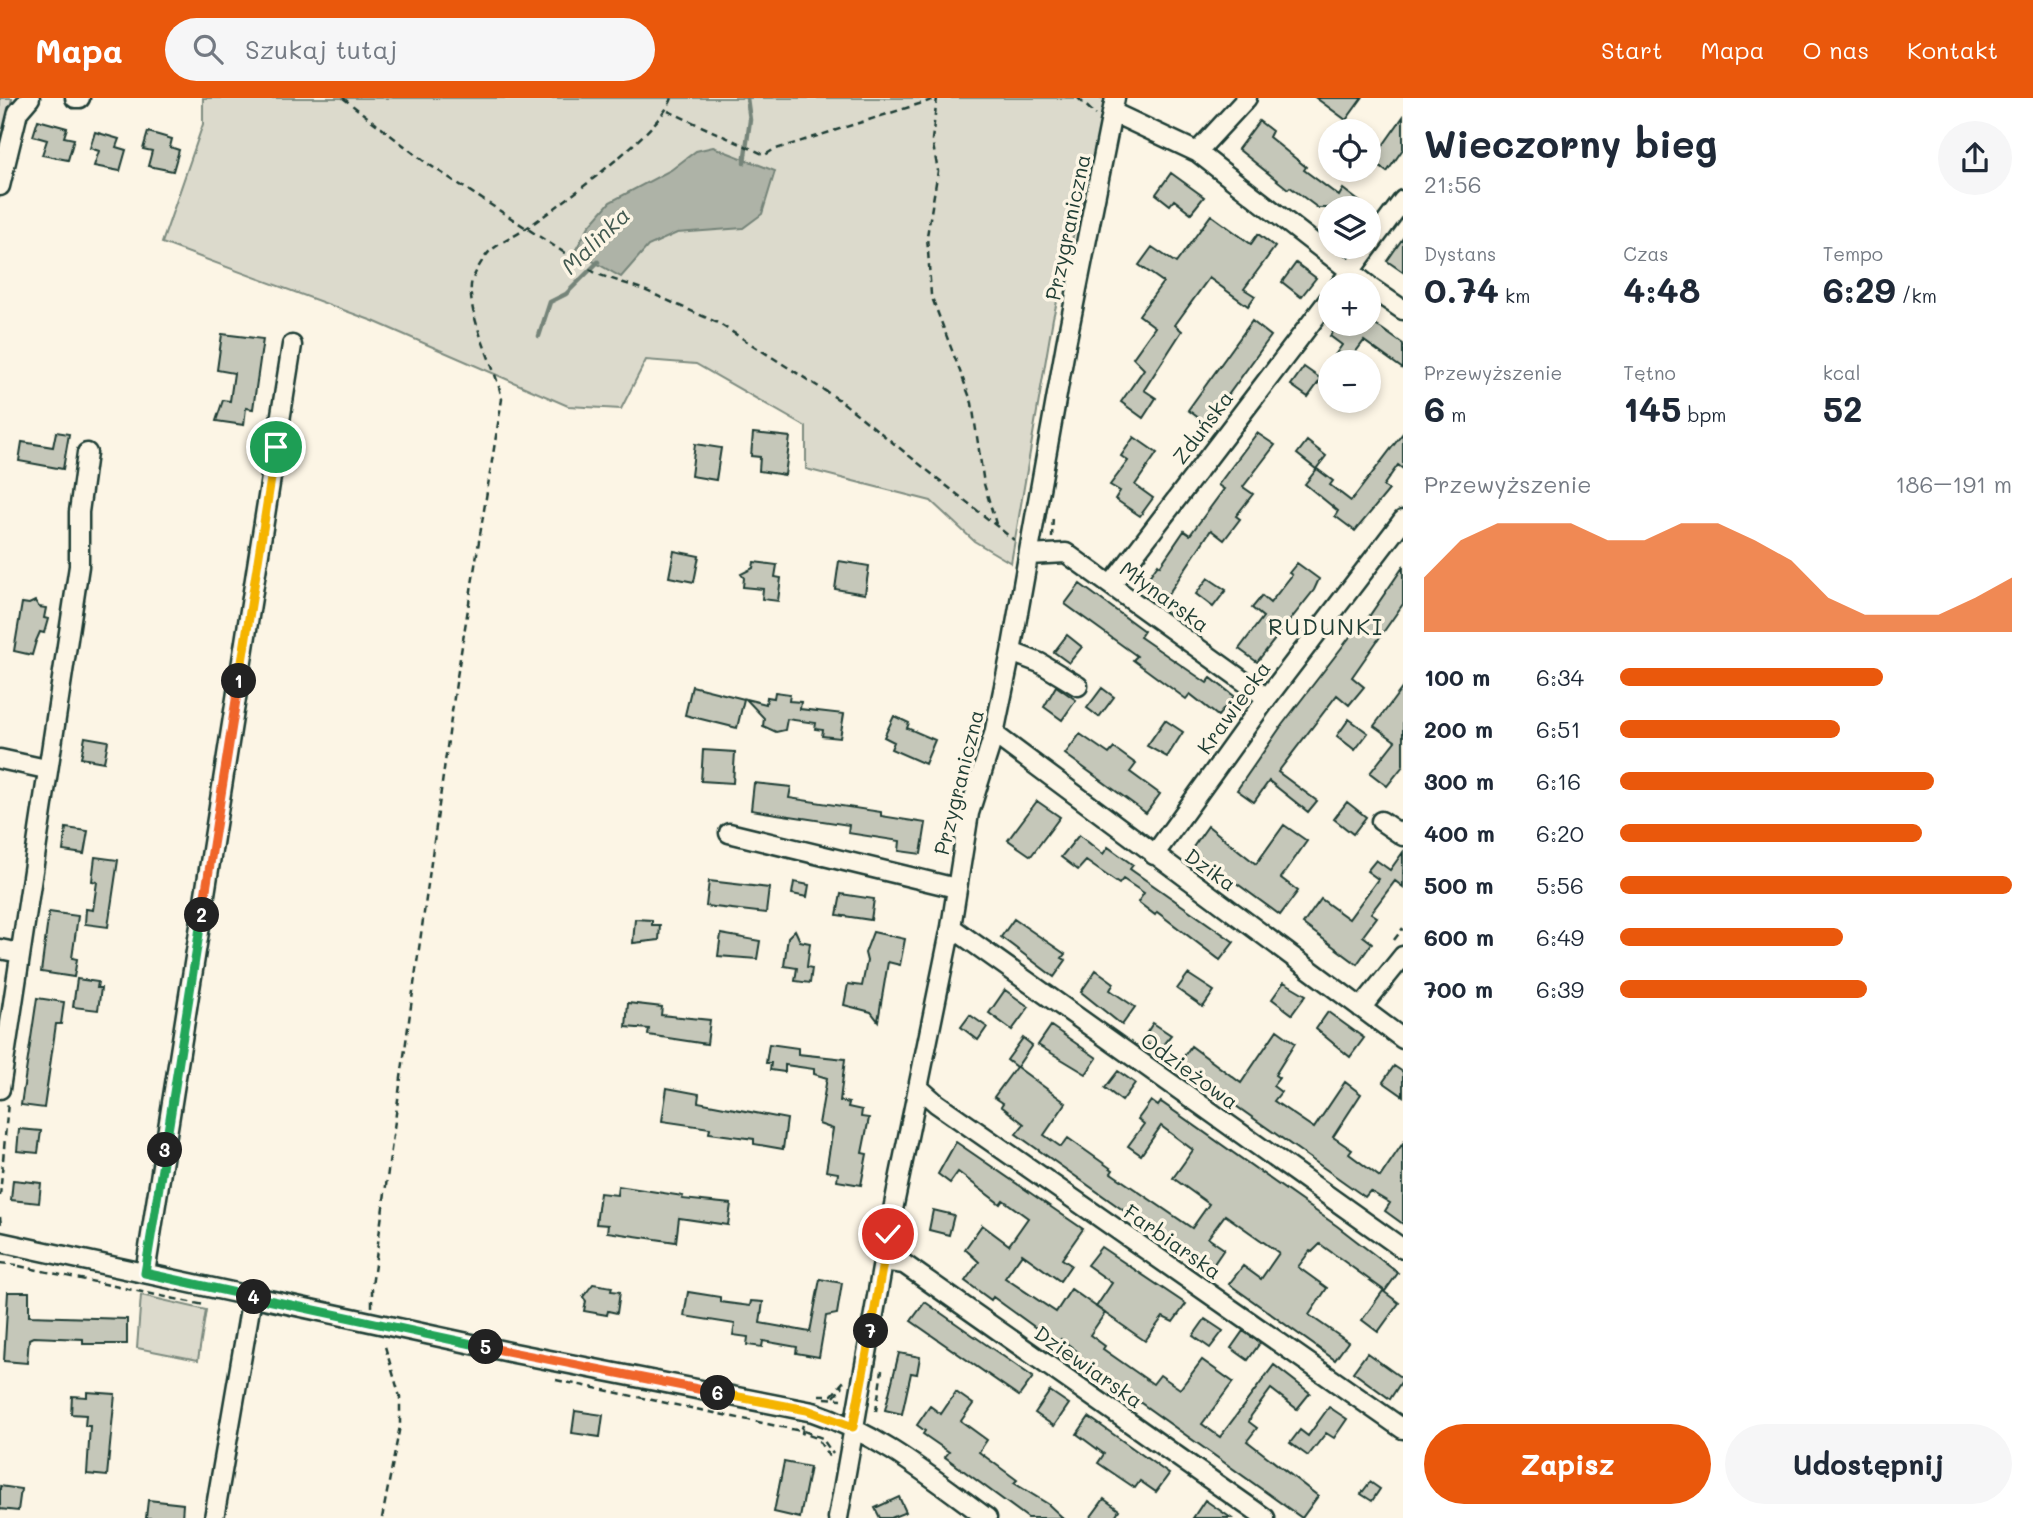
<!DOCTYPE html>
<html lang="pl">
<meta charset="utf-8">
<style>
:root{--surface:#fff;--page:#f6f6f7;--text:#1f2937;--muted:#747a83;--accent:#ea580c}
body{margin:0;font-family:Mali,sans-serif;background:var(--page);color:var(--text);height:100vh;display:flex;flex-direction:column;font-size:26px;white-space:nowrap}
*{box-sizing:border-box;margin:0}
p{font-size:23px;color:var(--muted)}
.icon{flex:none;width:38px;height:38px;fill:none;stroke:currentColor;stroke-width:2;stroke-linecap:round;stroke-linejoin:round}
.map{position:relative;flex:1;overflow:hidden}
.side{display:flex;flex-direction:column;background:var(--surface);width:630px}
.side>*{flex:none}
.tools{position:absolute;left:1318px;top:21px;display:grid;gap:14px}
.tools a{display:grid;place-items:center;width:63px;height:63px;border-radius:50%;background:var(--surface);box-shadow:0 4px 10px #0003;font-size:35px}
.pin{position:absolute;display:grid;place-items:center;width:60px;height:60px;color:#fff;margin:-30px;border:4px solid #fff;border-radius:50%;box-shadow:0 2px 7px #0007}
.km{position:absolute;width:35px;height:35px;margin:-18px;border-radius:50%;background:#222;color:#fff;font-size:19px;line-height:35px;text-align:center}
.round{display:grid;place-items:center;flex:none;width:74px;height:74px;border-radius:37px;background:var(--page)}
.overview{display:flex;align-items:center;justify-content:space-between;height:119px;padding:0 21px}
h1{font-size:38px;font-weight:700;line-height:52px}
.metrics{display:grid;grid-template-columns:repeat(3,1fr);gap:10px;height:119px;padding:7px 21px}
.metrics div{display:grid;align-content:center}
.metrics b{font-size:35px;font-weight:700}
.metrics small{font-size:19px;font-weight:400}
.metrics p{font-size:19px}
.chart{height:196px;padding:14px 21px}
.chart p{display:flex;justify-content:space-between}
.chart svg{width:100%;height:126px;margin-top:7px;fill:var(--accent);opacity:.7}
.button{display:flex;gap:14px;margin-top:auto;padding:14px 21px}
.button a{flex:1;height:80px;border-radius:42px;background:var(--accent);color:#fff;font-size:28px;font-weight:700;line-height:80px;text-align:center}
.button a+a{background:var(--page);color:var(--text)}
ul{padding:0 21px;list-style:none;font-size:23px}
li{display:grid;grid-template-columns:112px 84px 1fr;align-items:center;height:52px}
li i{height:18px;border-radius:9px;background:var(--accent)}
header{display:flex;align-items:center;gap:42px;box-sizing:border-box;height:98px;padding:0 35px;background:var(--accent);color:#fff}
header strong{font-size:33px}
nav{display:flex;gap:38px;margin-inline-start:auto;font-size:24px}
.search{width:490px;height:63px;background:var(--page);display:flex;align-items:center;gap:18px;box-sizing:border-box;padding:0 24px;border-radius:38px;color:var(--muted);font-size:26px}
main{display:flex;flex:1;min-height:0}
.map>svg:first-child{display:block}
.green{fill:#dcdacc;stroke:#7e8c80;stroke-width:2}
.water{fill:#aeb3a7;stroke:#758479;stroke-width:2}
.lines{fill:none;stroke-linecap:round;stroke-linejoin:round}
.stream{stroke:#758479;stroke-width:4.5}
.building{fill:#c5c7b9;stroke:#1f3d34;stroke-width:2}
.minor-casing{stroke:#1f3d34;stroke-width:23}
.path{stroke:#1f3d34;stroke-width:2.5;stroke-dasharray:7 5;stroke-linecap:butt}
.minor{stroke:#fcf5e5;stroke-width:18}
.split-1-casing{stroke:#fff;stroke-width:14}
.split-2-casing{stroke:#fff;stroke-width:14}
.split-3-casing{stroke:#fff;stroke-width:14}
.split-4-casing{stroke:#fff;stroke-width:14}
.split-5-casing{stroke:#fff;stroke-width:14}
.split-6-casing{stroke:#fff;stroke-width:14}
.split-7-casing{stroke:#fff;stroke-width:14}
.split-8-casing{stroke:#fff;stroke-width:14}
.split-1{stroke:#f5b400;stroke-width:9}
.split-2{stroke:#f0652b;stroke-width:9}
.split-3{stroke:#22a559;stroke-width:9}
.split-4{stroke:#22a559;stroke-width:9}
.split-5{stroke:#22a559;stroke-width:9}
.split-6{stroke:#f0652b;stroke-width:9}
.split-7{stroke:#f5b400;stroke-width:9}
.split-8{stroke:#f5b400;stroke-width:9}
.labels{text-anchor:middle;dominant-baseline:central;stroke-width:7;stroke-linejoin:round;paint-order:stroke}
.street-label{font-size:21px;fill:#1f3d34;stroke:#fcf5e5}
.water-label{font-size:23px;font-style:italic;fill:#435a51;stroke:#fcf5e5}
.neighbourhood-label{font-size:23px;letter-spacing:2px;fill:#1f3d34;stroke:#fcf5e5}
</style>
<header>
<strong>Mapa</strong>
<div class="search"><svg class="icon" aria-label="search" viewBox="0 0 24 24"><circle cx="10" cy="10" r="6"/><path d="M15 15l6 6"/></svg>Szukaj tutaj</div>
<nav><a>Start</a><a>Mapa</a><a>O nas</a><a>Kontakt</a></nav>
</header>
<main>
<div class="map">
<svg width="1403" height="1420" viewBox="0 0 1403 1420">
<rect width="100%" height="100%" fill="#fcf5e5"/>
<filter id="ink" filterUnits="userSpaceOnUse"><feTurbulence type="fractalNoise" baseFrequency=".0143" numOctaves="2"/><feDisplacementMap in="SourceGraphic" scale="14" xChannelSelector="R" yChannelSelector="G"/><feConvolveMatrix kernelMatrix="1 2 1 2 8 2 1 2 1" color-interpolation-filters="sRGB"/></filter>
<g filter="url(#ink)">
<path class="green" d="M0,0H12L0,53Z
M203,0H1107L1053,220L1011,465L974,443L931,403L806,371V329L696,266L646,262L621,311L568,308L373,223L162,145L203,26Z
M141,1197L206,1212L198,1262L137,1250Z"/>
<path class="water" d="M713,49L775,73L762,116L743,130L677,135L648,148L621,179L575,153L589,128L610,104L671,72L696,53Z"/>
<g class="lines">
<path class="stream" d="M744,65L750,22L747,0
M539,238L550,204L566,196L598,164"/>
</g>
<path class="building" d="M1316,0H1362L1346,22Z
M1403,19V51L1387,74L1372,63Z
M38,22L67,30L64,39L74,41L68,62L42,57L47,42L33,38Z
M1259,23L1272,33L1269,39L1306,69L1304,72L1339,98L1343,91L1368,110H1318L1290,89L1288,91L1238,51Z
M95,34L119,41L116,49L126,52L120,73L94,68L99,53L90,50Z
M148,34L172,41L170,49L179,52L173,73L148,68L152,53L143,51Z
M1171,75L1204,99L1191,115L1174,102L1170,107L1156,96Z
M1211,117L1251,146L1258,136L1275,149L1244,191L1255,198L1248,208L1209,180L1175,227L1182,233L1144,292L1156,300L1143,320L1121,304L1144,271L1133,260L1155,229L1139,217L1163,184L1139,167L1152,149L1176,165Z
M1403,140V174L1387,163Z
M1296,165L1316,180L1301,199L1282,184Z
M1252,223L1271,238L1207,326L1188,312Z
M1339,226H1373L1382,231L1403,246V271L1364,243L1348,264H1330L1342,247L1330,238Z
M222,236L263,241L253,311L246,310L244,327L216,323L223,302L230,303L234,275L217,272Z
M1304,269L1321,281L1308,299L1291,287Z
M56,334L69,336L63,371L19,363L22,344L53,349Z
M753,335L790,339L785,377L759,373L760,359L751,358Z
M1257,335L1275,347L1243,389L1253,396L1236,418L1240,421L1224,442L1211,432L1167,498L1146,483L1158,466L1160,468L1184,433L1190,437L1224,391L1218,387Z
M1403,335V371L1398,367L1383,388L1389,392L1355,433L1335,418L1338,413L1305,386L1317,371L1333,383L1330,387L1351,403Z
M1134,339L1157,355L1135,387L1153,400L1140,418L1115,401L1120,393L1110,387L1128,363L1121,358Z
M1307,343L1326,358L1316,371L1297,356Z
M695,346L721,350L716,382L691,378Z
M674,453L699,458L694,484L669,479Z
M839,463L869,468L865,496L835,491Z
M754,464L777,467L775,479L781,480L778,503L762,501L763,491L743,489L744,480L741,476L753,470Z
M1297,465L1319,481L1314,492L1257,564L1239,551L1263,519L1252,510L1262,498L1270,505L1292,477L1289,475Z
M1403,469V506L1352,579L1364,589L1349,607L1337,597L1278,674L1317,703L1308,714L1269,683L1254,704L1237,692L1282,627L1356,531L1359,533Z
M1208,480L1226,492L1213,509L1196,496Z
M1080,486L1144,533L1140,539L1207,585L1211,580L1234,598L1218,618L1190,596L1186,601L1152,576L1133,562L1137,558L1065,506Z
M35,503L39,509L46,510L44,520L48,521L44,535L40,534L36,543L32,557L14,553L22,505L29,506Z
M1067,537L1082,549L1069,565L1054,554Z
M692,588L744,601L737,630L685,617Z
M1056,588L1076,602L1062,622L1044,609Z
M1403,589V668L1387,688L1370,675L1395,643L1374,628Z
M1102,590L1114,599L1099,619L1087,610Z
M775,594L790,596L789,603L801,604L800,611L844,616L840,640L822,638L823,632L815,631L816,625L787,621L785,632L776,634L763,628L764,620L746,601L766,606L767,599L774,600Z
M894,618L909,625L907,630L935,642L925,666L891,651L894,644L884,639Z
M1349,621L1368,635L1355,652L1337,638Z
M1165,622L1183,634L1167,659L1147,648Z
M1080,636L1109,656L1114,650L1136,666L1130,674L1160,696L1146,715L1065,656Z
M85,639L108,643L104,664L81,660Z
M703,652L735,654L733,685L701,683Z
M754,685L791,689L789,700L881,714V718L926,725L921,756L899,753L900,743L848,735L849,727L751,712Z
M1037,703L1060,719L1031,758L1008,742Z
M1347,704L1366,719L1353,736L1334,721Z
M1284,727L1307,743L1281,780L1298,793L1280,817L1191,752L1208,728L1256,766Z
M66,730L88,733L84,756L63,753Z
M1079,737L1103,756L1108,749L1133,767L1130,771L1234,844L1220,862L1157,814L1155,817L1138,804L1144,795L1123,781L1119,786L1086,763L1078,772L1061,759Z
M1403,754V789L1395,783L1371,815L1377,819L1363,838L1372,845L1357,866L1303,826L1321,801L1349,821L1378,781L1367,773L1376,762L1390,772Z
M95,759L118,762L108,829L85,826L86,811L93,812L97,784L92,783Z
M709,783L769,790L766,815L706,808Z
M794,784L809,787L807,799L792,796Z
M841,796L874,801L871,822L837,817Z
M49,814L78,818L72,860L77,861L74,879L41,874Z
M635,821L652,822V827H660L659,842L633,845Z
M1014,821L1065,856L1062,860L1066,862L1054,879L1001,839Z
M795,832L800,843L810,845L807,869L812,870L810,885L795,883L797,870L784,868L788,839Z
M873,834L905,841L900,867L888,864L878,923L871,914L844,907L848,886L862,888L867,863L865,855Z
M721,836L760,843L757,861L718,858Z
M1096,872L1114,885L1110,892L1135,909L1122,927L1081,894Z
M1188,876L1214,893L1203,909L1177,891Z
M77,881L98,884L97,890H101L98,912L73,909Z
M1284,884L1306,897L1292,916L1272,901Z
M1005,892L1029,909L1012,932L989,915Z
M37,900L64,904L61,926H56L44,1010L21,1007Z
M628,905L662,909L661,917L710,922L707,946L648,937L649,931L626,929Z
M1328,914L1364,940L1350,959L1316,931Z
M970,917L987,929L978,942L961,929Z
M1153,925L1171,937L1158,953L1142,942Z
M1051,928L1097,960L1086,976L1038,947Z
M1277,932L1295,945L1275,977L1279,980L1273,988L1281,994L1274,1003L1314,1030L1345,984L1361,996L1333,1039L1352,1052L1349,1056L1380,1079L1403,1045V1126L1385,1113L1390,1105L1370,1093L1365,1099L1178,967L1191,948L1241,985Z
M1023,940L1032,947L1017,969L1066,1005L1044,1037L1061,1049L1068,1040L1113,1072L1111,1075L1192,1130L1209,1106L1173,1080L1193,1052L1161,1028L1141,1057L1128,1048L1144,1026L1138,1021L1151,1003L1158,1008L1161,1004L1337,1128L1398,1175L1385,1193L1320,1146L1312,1154L1310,1153L1298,1169L1327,1190L1309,1217L1348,1244L1335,1262L1229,1186L1243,1168L1261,1181L1279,1155L1225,1117L1208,1140L1224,1151L1209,1173L1016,1036L1024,1026L1001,1008L1003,1005L994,999L1016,969L1007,962Z
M769,946L798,950V956L845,961L840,1003L849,1005L848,1009L862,1012L861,1019L869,1020L862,1055L867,1056L861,1087L837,1083L838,1075L826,1073L833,1031L819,1026L827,980L814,976V971L785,967V974L770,972L771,965H766Z
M1394,968L1403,974V998L1383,984Z
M1118,973L1135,985L1122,1003L1105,990Z
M667,990L699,996L698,1004L787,1021L783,1051L754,1046V1041L709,1035L710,1030L662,1023Z
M19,1031L41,1033L38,1055L17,1053Z
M956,1044L1083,1131L1062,1161L1071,1167L1060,1183L1022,1156L1005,1180L1056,1214L1071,1191L1105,1215L1090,1237L1105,1248L1103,1251L1153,1286L1160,1277L1180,1291L1202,1262L1233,1284L1202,1326L1220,1339L1274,1267L1310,1295L1297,1311L1271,1291L1251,1318L1249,1324L1257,1330L1247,1343L1318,1398L1302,1420L1075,1258L1078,1254L1061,1241L1058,1246L993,1199L991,1202L965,1183L979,1164L965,1151L982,1127L1009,1147L1028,1120L1003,1102L1000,1106L958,1074L950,1085L938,1076Z
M13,1082L41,1085L39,1105L11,1102Z
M618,1088L683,1098L682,1101L731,1106L728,1127L679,1120L676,1144L607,1134L608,1127L596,1126L600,1095L617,1097Z
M933,1112L954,1117L949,1137L929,1132Z
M1101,1149L1186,1206L1173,1224L1163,1219L1145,1243L1096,1209L1112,1185L1087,1167Z
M820,1181L842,1185L837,1216L826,1218L819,1259L796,1255L797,1249L763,1243L762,1249L747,1247L748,1239L733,1237L735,1226L684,1218L688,1194L720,1199V1204L750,1208L751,1203L763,1204L760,1225L810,1234Z
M593,1186L612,1189L611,1193L620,1194L617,1215L608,1213L607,1217L584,1213L586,1203L583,1199Z
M1383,1193L1399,1205L1378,1234L1362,1222Z
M8,1194H29V1218L127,1221V1246H83V1241L33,1239L29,1241L27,1265L4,1263Z
M925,1204L1033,1279L1019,1298L911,1223Z
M1205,1221L1223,1233L1210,1250L1193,1238Z
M1243,1233L1260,1245L1248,1262L1231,1250Z
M899,1255L920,1259L917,1276L911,1275L902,1316L885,1312Z
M1367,1255L1403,1281L1390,1301L1353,1274Z
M1050,1293L1069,1306L1054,1328L1035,1315Z
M87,1294L115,1296L107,1378L87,1376L90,1328H85L86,1317L71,1316L72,1298L87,1299Z
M956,1294L973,1306L961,1323L987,1342L979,1354L1017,1382L1014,1385L1048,1406L1063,1420H1028L945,1359L949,1354L923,1336L925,1333L917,1327L930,1308L941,1316Z
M1329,1309L1347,1321L1334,1340L1326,1335L1308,1358L1290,1345L1300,1332L1308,1338Z
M575,1313L603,1317L600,1339L572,1335Z
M1089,1319L1169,1376L1156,1394L1140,1383L1135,1390L1098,1365L1104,1356L1077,1336Z
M784,1364L810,1369L800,1420L774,1414Z
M1370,1384L1380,1391L1372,1403L1361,1396Z
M0,1388L21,1391L18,1413L0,1411Z
M899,1399L906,1414L891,1420H880L875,1410Z
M1104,1401L1119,1412L1114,1420H1090Z
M148,1402L183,1406L182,1420H146Z
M1205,1402L1231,1420H1193Z"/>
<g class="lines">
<defs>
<path id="minor" d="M75,0H80
M1112,14L1197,54L1368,187
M1197,54L1247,0
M0,88L18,14L30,0
M1340,187L1403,102
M1368,188L1403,212
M1029,457L1066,455L1267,600
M1111,487L1330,200
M1011,554L1040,565L1078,588
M994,636L1403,941
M0,661L46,671
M1381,723L1403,738
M729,735L956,790
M1154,757L1267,600L1403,422
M951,829L1403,1151
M0,851L20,855
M1361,910L1403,858
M918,989L936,1005L1403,1331
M0,991L79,468V414L87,355
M0,1144L514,1255L813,1314C879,1336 931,1379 987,1420
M883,1163L904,1166L1265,1420
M145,1175L292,247
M214,1420L252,1199
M838,1420L888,1136L951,829L969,715L994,636L1011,554L1066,246L1115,0"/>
</defs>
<use href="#minor" class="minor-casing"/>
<path class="path" d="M343,0L425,64L597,176L642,191L718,225L841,303L1014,442
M937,0L932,42L938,73L927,138L931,197L972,305L984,386L996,426
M1078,0L1096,17
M668,13L765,57L773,52L935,1
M1052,440L1053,416
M1394,842L1403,830
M0,1098L8,1004
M0,1119L1,1127
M0,1165L17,1167
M19,1168L204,1207
M372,1209V1188L456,585L502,301C495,266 468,222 471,187C472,179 483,160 489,154C499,145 514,139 525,131C558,109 661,33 672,0
M556,1282L801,1333L803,1327
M819,1297H832L844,1283
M834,1299L843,1288
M825,1300L842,1301
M876,1313L882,1272
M803,1330L802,1335L817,1340L830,1360
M804,1333L822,1340L833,1356
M382,1420L400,1328V1299L384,1245"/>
<use href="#minor" class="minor"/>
</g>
</g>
<g class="lines" filter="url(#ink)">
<defs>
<path id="split-1" d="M239,583L276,349"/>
<path id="split-2" d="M202,817L239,583"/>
<path id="split-3" d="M165,1052L202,817"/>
<path id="split-4" d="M165,1052L145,1175L254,1199"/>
<path id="split-5" d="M254,1199L486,1249"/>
<path id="split-6" d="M486,1249L718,1295"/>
<path id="split-7" d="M718,1295L807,1312L853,1329L871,1233"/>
<path id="split-8" d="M871,1233L888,1136"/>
</defs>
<use href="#split-1" class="split-1-casing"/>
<use href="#split-2" class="split-2-casing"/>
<use href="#split-3" class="split-3-casing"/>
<use href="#split-4" class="split-4-casing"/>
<use href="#split-5" class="split-5-casing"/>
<use href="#split-6" class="split-6-casing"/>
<use href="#split-7" class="split-7-casing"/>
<use href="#split-8" class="split-8-casing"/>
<use href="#split-1" class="split-1"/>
<use href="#split-2" class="split-2"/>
<use href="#split-3" class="split-3"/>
<use href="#split-4" class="split-4"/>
<use href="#split-5" class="split-5"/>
<use href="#split-6" class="split-6"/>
<use href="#split-7" class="split-7"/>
<use href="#split-8" class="split-8"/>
</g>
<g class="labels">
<g class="street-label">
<text transform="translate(1067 129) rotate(-78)">Przygraniczna</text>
<text transform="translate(1202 329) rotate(-53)">Zduńska</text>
<text transform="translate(1165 498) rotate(36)">Młynarska</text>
<text transform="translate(1233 609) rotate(-54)">Krawiecka</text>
<text transform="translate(958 684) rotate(-76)">Przygraniczna</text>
<text transform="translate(1211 771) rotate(36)">Dzika</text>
<text transform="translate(1190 972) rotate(36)">Odzieżowa</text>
<text transform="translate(1173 1143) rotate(35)">Farbiarska</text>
<text transform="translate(1089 1268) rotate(35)">Dziewiarska</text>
</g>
<g class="water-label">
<text transform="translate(595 142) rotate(-44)">Malinka</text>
</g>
<g class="neighbourhood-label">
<text x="1326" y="528">RUDUNKI</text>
</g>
</g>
</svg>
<div class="tools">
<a><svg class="icon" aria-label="locate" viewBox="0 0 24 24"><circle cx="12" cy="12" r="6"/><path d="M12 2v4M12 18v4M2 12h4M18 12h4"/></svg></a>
<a><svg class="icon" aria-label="layers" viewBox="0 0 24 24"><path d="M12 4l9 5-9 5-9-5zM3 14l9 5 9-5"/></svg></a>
<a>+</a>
<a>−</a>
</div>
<div class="pin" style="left:276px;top:349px;background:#1e9e55"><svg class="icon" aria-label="arrive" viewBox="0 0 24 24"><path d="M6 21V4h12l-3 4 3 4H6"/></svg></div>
<div class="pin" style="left:888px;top:1136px;background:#d93025"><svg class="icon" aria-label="check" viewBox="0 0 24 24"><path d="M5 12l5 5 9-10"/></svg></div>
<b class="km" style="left:239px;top:583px">1</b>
<b class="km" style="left:202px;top:817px">2</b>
<b class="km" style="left:165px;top:1052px">3</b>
<b class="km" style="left:254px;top:1199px">4</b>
<b class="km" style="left:486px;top:1249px">5</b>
<b class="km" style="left:718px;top:1295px">6</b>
<b class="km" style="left:871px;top:1233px">7</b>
</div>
<section class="side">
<div class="overview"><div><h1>Wieczorny bieg</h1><p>21:56</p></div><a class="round"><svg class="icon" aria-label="share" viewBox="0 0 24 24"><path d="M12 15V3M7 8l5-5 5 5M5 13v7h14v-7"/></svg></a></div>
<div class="metrics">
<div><p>Dystans</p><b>0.74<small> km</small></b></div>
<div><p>Czas</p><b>4:48</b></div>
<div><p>Tempo</p><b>6:29<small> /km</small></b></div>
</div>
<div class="metrics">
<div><p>Przewyższenie</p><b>6<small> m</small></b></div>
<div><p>Tętno</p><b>145<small> bpm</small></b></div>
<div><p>kcal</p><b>52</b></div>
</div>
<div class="chart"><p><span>Przewyższenie</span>186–191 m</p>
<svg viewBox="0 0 160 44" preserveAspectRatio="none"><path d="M0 44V25L10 12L20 6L30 6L40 6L50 12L60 12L70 6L80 6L90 12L100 19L110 32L120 38L130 38L140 38L150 32L160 25V44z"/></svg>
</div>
<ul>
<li><b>100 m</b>6:34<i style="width:67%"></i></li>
<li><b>200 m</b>6:51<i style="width:56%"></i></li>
<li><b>300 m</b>6:16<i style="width:80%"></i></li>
<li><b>400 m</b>6:20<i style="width:77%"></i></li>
<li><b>500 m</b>5:56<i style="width:100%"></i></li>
<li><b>600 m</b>6:49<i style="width:57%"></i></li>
<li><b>700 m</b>6:39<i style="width:63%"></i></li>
</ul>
<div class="button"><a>Zapisz</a><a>Udostępnij</a></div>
</section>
</main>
